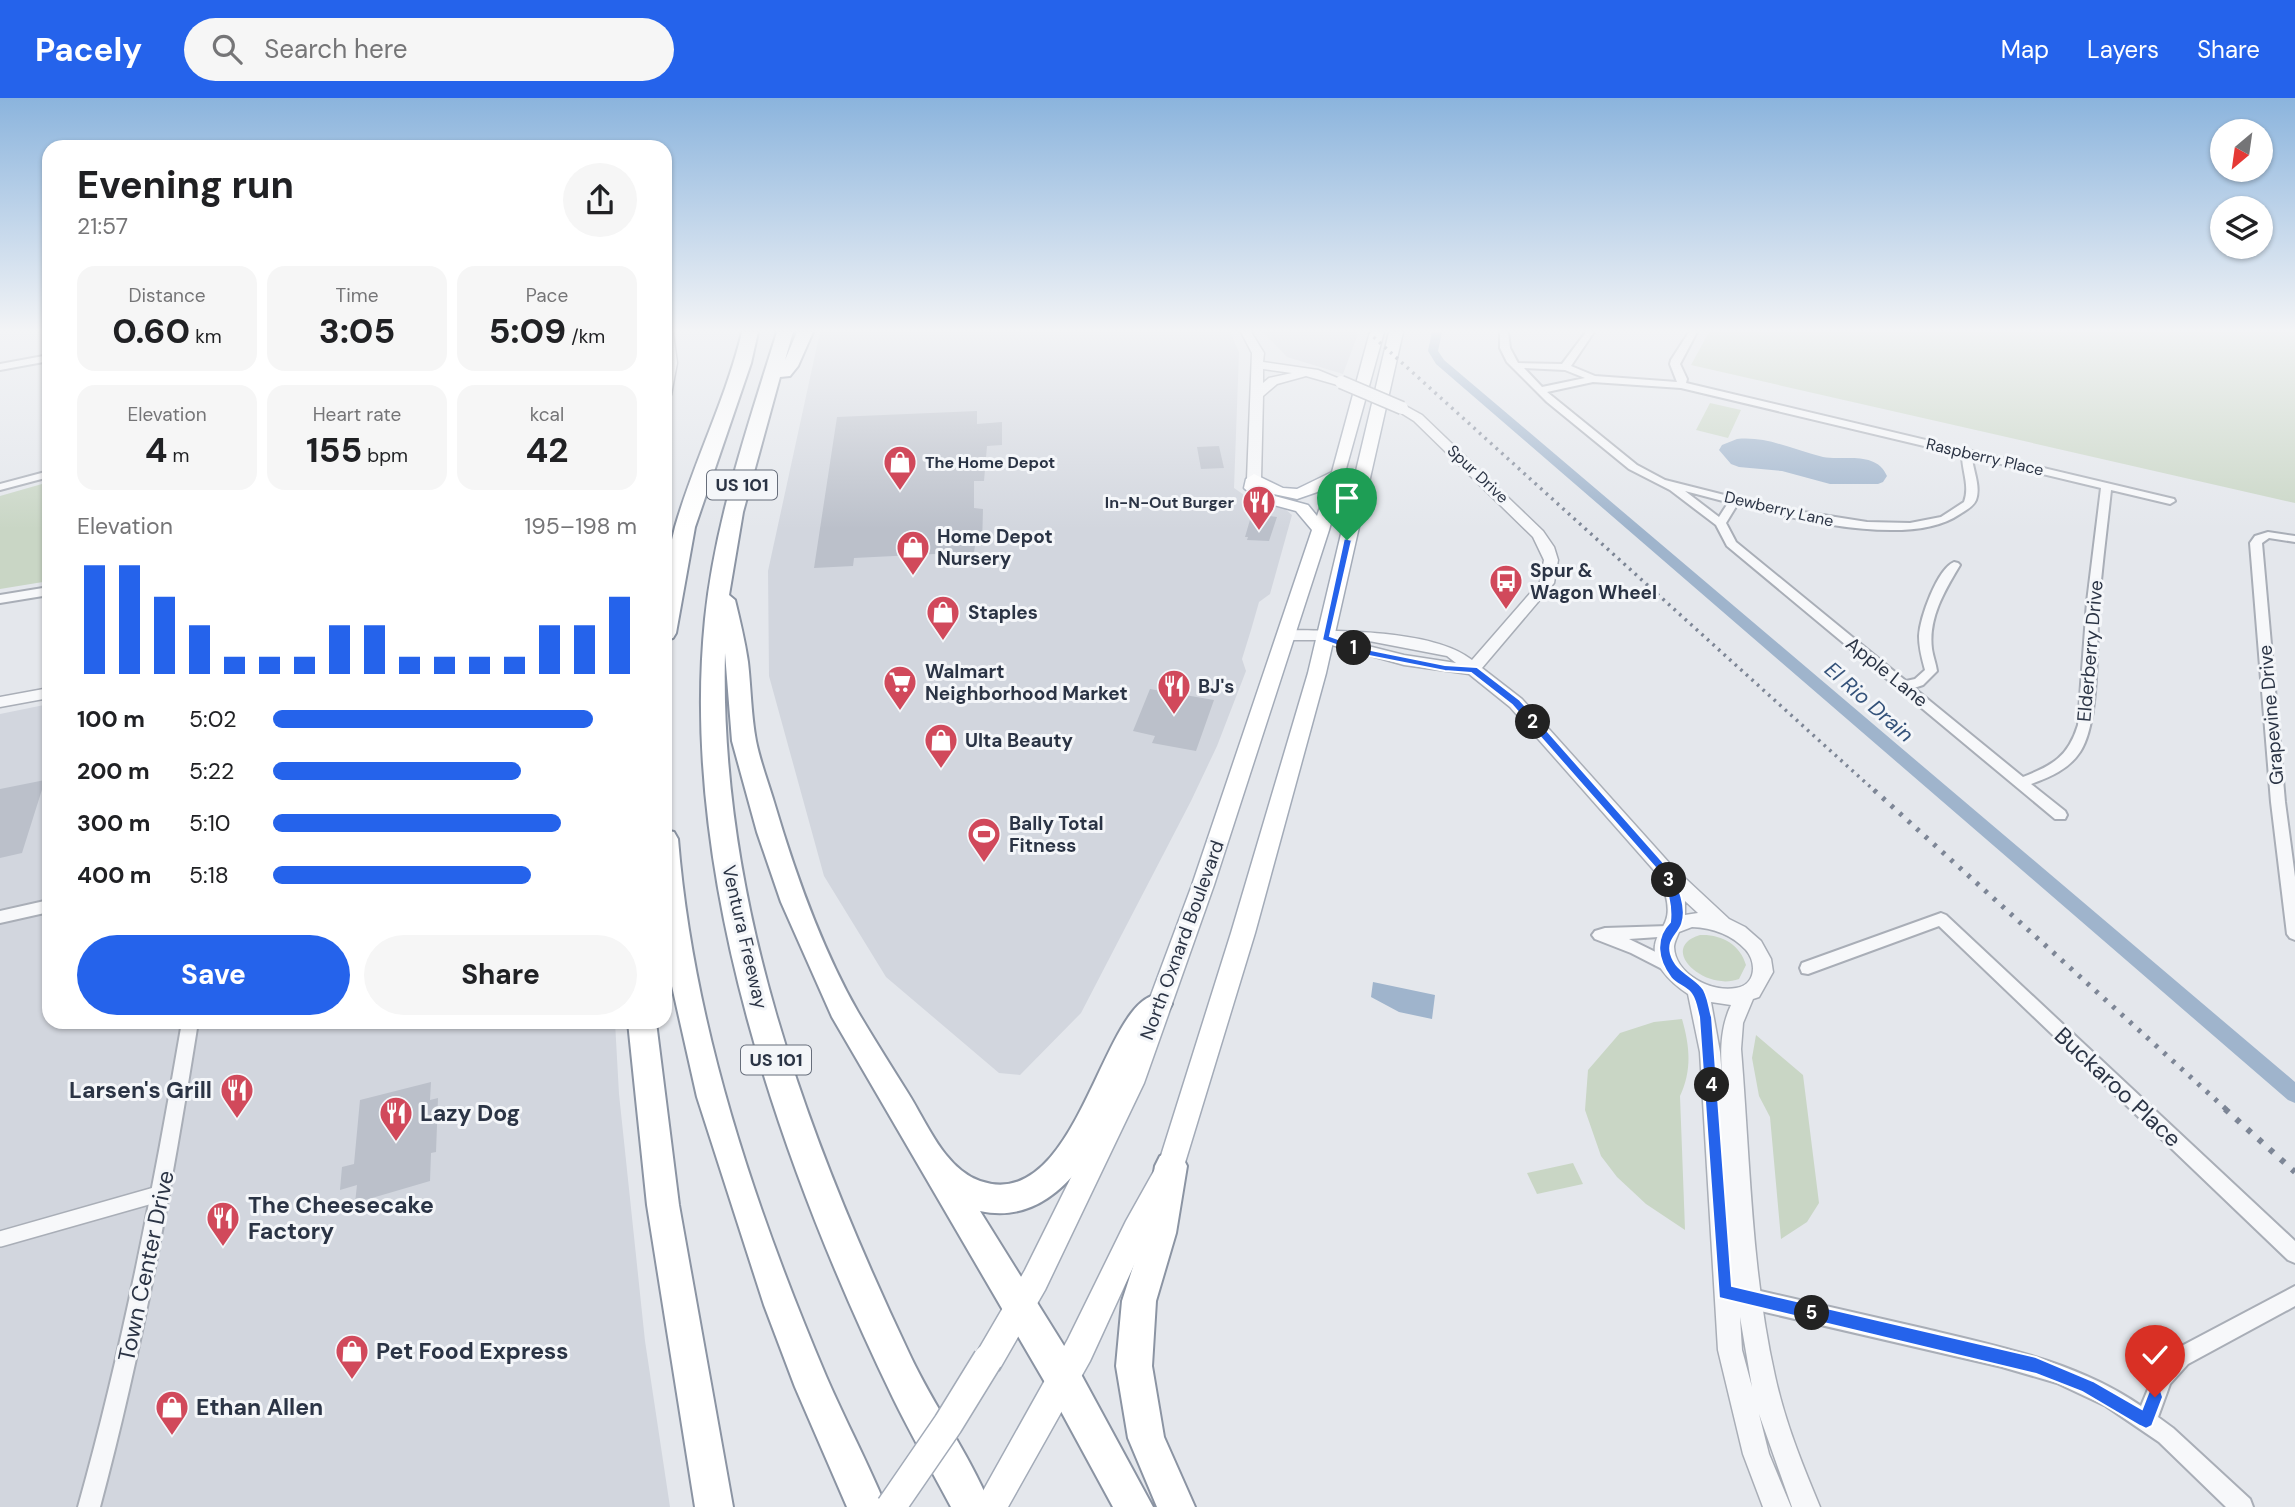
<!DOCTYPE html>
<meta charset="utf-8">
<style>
:root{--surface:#fff;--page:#f6f6f6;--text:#202124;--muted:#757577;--accent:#2563eb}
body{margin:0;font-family:"DM Sans",sans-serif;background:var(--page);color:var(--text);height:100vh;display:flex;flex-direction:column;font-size:26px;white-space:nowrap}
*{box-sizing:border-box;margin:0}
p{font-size:23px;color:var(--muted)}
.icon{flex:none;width:38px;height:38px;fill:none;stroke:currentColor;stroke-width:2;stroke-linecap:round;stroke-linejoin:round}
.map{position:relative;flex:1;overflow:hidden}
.drawer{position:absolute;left:42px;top:42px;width:630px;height:889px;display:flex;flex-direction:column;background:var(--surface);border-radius:21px;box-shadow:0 2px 5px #0004}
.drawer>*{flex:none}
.needle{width:46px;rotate:209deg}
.tools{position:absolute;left:2210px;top:21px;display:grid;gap:14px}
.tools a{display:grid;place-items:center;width:63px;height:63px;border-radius:50%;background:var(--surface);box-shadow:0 2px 5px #0004;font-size:35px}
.pin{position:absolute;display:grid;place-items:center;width:60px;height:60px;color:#fff;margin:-72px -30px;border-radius:50% 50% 50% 0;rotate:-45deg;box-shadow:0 0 7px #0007}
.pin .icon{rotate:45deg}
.km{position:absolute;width:35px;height:35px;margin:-18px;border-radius:50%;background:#222;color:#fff;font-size:19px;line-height:35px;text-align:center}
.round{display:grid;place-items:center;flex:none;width:74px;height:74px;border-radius:37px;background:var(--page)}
.headline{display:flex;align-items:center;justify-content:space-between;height:119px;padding:0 35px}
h1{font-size:38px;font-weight:700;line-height:52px}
.metrics{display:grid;grid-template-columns:repeat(3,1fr);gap:10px;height:119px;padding:7px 35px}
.metrics div{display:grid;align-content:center;border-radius:18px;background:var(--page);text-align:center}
.metrics b{font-size:35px;font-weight:700}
.metrics small{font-size:19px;font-weight:400}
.metrics p{font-size:19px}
.chart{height:196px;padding:14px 35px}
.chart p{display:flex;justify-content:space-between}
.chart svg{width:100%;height:126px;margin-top:7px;stroke:var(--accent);stroke-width:6}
.action{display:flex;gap:14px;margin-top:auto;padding:14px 35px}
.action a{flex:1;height:80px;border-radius:42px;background:var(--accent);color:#fff;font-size:28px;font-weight:700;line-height:80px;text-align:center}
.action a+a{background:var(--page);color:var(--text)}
ul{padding:0 35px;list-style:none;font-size:23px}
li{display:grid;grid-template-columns:112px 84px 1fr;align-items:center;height:52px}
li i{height:18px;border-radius:9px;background:var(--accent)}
header{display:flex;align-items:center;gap:42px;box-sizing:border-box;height:98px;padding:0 35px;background:var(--accent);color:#fff}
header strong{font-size:33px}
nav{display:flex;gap:38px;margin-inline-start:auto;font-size:24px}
.search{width:490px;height:63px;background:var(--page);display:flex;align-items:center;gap:18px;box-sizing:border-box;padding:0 24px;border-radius:38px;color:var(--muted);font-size:26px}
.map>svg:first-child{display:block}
.built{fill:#d2d6de}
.green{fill:#c9d6c5}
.water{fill:#9fb4cc}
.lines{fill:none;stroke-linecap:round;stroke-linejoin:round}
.canal{fill:#9fb4cc;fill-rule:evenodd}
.building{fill:#bbc0ca}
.pedestrian-casing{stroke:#a9aeb7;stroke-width:18}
.minor-casing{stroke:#a9aeb7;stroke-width:4}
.tertiary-casing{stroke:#a9aeb7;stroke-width:3}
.primary-casing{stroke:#a3abb8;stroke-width:3}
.motorway-casing{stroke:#8b94a3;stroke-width:4}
.pedestrian{stroke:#f7f8fa;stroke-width:15}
.minor{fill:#f7f8fa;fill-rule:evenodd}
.tertiary{fill:#f7f8fa;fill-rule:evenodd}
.primary{fill:#fff;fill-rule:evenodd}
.motorway{fill:#fff;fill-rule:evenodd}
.rail-far2{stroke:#7d8696;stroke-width:3.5;stroke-dasharray:2.5 5;stroke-linecap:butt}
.rail-far1{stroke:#7d8696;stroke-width:5;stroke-dasharray:3.5 8;stroke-linecap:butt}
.rail{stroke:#7d8696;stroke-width:6;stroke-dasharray:5 10;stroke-linecap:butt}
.tertiary-bridge-casing{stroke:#a9aeb7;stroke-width:15;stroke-linecap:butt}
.primary-bridge-casing{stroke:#a3abb8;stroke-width:32;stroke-linecap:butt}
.tertiary-bridge{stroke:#f7f8fa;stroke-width:12}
.primary-bridge{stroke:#fff;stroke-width:29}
.route{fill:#2563eb;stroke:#fff;stroke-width:2}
.labels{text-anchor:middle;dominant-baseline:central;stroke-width:6;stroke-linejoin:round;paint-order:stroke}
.far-street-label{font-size:16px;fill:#2b3445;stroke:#f4f6f9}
.far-poi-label{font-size:16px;font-weight:bold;fill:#2b3445;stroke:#f4f6f9;text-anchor:start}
.shield{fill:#f4f6f9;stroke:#676e7b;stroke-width:2}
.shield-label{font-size:18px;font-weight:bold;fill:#2b3445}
.poi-label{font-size:19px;font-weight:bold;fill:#2b3445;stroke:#f4f6f9;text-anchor:start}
.street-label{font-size:19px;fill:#2b3445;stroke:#f4f6f9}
.water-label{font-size:21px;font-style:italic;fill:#34527a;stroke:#f4f6f9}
.near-street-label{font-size:23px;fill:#2b3445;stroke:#f4f6f9}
.near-poi-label{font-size:23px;font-weight:bold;fill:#2b3445;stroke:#f4f6f9;text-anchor:start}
</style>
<header>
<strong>Pacely</strong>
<div class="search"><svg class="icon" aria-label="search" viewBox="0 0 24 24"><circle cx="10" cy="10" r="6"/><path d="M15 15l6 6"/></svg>Search here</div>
<nav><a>Map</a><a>Layers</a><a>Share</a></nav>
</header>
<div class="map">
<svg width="2295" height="1409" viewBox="0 0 2295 1409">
<rect width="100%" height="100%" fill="#e4e7ec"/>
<path class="built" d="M820,234H1230L1239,254L1234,390L1250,401L1285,411L1292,417L1270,496L1259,504L1251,532L1242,561L1246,573L1217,648L1191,703L1081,915L1020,977L999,975L886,879L824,778L769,578L768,473Z
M1263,234H1355L1358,236L1343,276L1287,259Z
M49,606V924H615L619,996L645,1243L670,1409H0V616Z"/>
<path class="green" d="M1709,234H2295V405L1691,267Z
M1710,305L1741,312L1728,340L1696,332Z
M49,384V483L0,491V398Z
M1700,837C1721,836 1740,846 1746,867L1739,881C1704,894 1657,850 1700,837Z
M1682,921C1690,949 1692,972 1680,998L1685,1132L1646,1106L1617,1079L1601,1058L1585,1012L1588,972L1620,935L1654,924Z
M1756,937L1803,977L1819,1105L1807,1124L1781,1141L1770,1019L1759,998L1752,960Z
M1573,1065L1583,1086L1537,1096L1527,1075Z"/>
<path class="water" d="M1737,341C1768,338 1793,352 1823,359C1843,363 1876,352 1887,378L1883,384L1878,386H1830L1782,373L1739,369L1731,366L1719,352L1722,347Z
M1373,884L1435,897L1432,921L1399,914L1371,899Z"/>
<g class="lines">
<path class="canal" d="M1432,234H1442L1438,253L1444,262L2295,984V1005L2288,1002L1436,266L1428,253Z"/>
</g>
<path class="building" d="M977,313V326L1002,324V347L987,348L984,383H974V410L983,411L982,447L975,448L974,454L854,460L853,468L814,470L837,319Z
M1219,348L1224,370L1201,371L1197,349Z
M1252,415L1277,419L1269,443L1247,442L1248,439H1245Z
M1150,591L1214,602L1196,653L1152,645L1155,638L1133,633Z
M45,682L22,755L0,760V691Z
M431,984L430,1002L438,1000L436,1054L431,1055L430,1083L355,1105L357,1087L340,1092L342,1069L354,1066L360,1002Z"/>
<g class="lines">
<defs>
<path id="pedestrian" d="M0,1141L162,1095"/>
<path id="minor" d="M1500,234H1508L1510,250L1518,265L1562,266L1586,234H1594L1571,268L1595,278L1677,284L1670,266L1671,262L1689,234H1697L1680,266L1687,281L1686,285L2174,401L2175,403L2170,406L2111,392C2107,430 2102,467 2099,505C2096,543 2100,625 2080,654C2069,671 2050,679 2031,686L2065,713L2067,717L2065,721H2055L1727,448L1716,427L1670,392L1629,371L1547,304L1507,264L1500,250ZM1524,270L1565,272L1585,280L1542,289ZM1593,284L1681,290L1962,357C1962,373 1970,388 1964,404L1941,419L1910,425L1867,424L1772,409L1665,382L1637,367L1547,294ZM1972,359L2101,390L2087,504L2078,627C2068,659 2053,667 2023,679L1914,590L1923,587L1937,573C1936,566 1933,558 1932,551C1928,520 1945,492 1960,467L1958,465L1954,464C1937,471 1920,520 1919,538C1919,550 1922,561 1925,572L1915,581L1906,583L1736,444L1726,425L1737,407C1794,420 1910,451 1960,416C1966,412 1973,409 1976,402C1981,388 1973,373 1972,359ZM1685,393L1723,403L1728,405L1719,419Z
M49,257V263L0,272V266Z
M49,373V379L0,392V386Z
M2268,434L2295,438V444L2269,440L2262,445L2285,704L2295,779V842L2290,840L2287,836L2271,704L2250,445L2255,438Z
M49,489V497L0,505V497Z
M49,802V814L0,825V813Z
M1941,815L1946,817L2295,1143V1165L2288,1162L1939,828L1808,876L1802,875L1800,870L1802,865Z
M1668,828L1673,830L1676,834L1673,838L1629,841L1676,864L1678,869L1676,874L1670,875L1631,855L1595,841L1592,837L1595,833L1605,830Z
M182,924H198C172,1087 143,1249 100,1409H78C123,1249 154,1087 182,924Z
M2295,1188V1208L2188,1266L2170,1286L2158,1319L2173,1330L2250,1401L2253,1409H2226L2159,1344L2106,1308L2057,1285L2002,1269L1743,1209L1736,1206L1733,1199L1736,1192L1743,1189C1804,1203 1865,1217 1926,1231C2001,1249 2077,1264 2141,1308L2156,1272L2174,1252Z"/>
<path id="tertiary" d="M665,234H673L677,265L671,297L665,301Z
M1241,234H1251L1264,255L1263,264L1318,272L1347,284L1341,288L1306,278L1277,286L1263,298L1261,381L1254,385L1247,381L1252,255ZM1263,271L1292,275L1269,280L1263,285Z
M1402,306L1422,317L1543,433L1554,449L1558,462L1554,485L1482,570L1522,601L1672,768L1729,821L1745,829L1761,843L1771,861L1773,874L1759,899L1753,901L1743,925L1741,951C1750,1060 1751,1172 1775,1278C1785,1324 1802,1366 1820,1409H1792L1759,1316L1769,1356L1791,1409H1763L1743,1356L1718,1252L1700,954L1688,896C1672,885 1652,868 1655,847C1656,838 1664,829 1666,822C1671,809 1664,790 1659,778L1510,609L1469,576L1404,567L1332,547L1330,542H1287L1279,537L1287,532C1337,533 1433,531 1472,562L1540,484L1544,462L1533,439L1414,323L1398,313L1396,310ZM1348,543H1369L1447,558L1456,565L1404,557ZM1685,803L1698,815L1685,817ZM1692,829C1713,830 1731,836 1746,852C1757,865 1756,887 1736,890C1712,895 1675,876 1674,849C1674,845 1677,839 1679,834ZM1711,904L1731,907C1718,935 1721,962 1723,992L1720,954ZM1740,1219L1752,1289L1742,1252Z
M49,590V600L0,609V599Z"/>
<path id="primary" d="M1370,234H1384L1329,432L1214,787L1144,985L1045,1192L999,1272L988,1276L977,1272L973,1261L1025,1172L1119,983L1192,787L1312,432L1296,413L1259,403L1244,390L1246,381L1254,376L1283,390L1297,391L1332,374ZM1326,391L1317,418L1308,407L1271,397L1269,395L1297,401Z
M1389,234H1403L1326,575L1255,835L1184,1068L1146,1141L1090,1263L1008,1409H974L1068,1241L1126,1123L1159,1064L1231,835L1308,575Z"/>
<path id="motorway" d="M742,234H758L751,265L695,429L676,535L673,540L665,542C665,503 665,466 675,429C694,363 726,301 742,234Z
M777,234H793L785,262L797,234H813L798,268L790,278L780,279L743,414L729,497L735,502C740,523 745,543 748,564C751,590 751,617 756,643C760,663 768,684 774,704C795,775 821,849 858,914C874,941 891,968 908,995C927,1025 944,1070 980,1083C1084,1119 1104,875 1168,898L1172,906C1165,921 1150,929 1142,943C1137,953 1135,963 1131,973C1106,1034 1063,1131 980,1113L1076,1267L1153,1409H1113L1050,1293L832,919L781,804L757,734L732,643L725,555C719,801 805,1035 909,1255C933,1307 969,1355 991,1409H951C932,1373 911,1337 893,1300C782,1070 679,780 705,521C715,423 748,328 777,234Z
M665,732L674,734L678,741C693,926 754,1108 826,1278C845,1322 868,1365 886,1409H847L795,1289L764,1207L697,999L665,857Z
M628,924H656L679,1107L733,1409H695L647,1107Z
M1171,1054L1182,1058L1187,1068L1176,1135L1156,1203L1152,1268L1164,1339L1195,1409H1157L1128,1340L1116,1268L1122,1203L1144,1135L1155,1068L1160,1058Z"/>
</defs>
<use href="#pedestrian" class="pedestrian-casing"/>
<use href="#minor" class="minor-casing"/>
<use href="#tertiary" class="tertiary-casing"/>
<use href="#primary" class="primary-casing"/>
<use href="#motorway" class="motorway-casing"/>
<use href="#pedestrian" class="pedestrian"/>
<use href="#minor" class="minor"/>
<use href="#tertiary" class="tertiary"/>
<use href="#primary" class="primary"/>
<use href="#motorway" class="motorway"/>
<path class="rail-far2" d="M1368,234L1876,694"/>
<path class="rail-far1" d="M1874,692L2227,1012"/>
<path class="rail" d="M2225,1011L2295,1074"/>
<defs>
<path id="tertiary-bridge" d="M1341,284L1402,310"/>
<path id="primary-bridge" d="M891,1409L948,1326L988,1261"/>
</defs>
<use href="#tertiary-bridge" class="tertiary-bridge-casing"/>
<use href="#primary-bridge" class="primary-bridge-casing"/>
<use href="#tertiary-bridge" class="tertiary-bridge"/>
<use href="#primary-bridge" class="primary-bridge"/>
</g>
<linearGradient id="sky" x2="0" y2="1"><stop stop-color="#8bb4dd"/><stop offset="0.54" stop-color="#f3f4f6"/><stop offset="1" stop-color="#f3f4f6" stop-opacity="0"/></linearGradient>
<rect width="2295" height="431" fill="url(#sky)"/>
<path class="route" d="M1344,440L1352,442L1330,538L1366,551L1445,567L1477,569L1520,602L1671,773C1678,788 1688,809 1682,826C1678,837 1667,842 1671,856C1676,873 1690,876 1701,888C1708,894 1709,910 1712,919L1732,1188L2036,1259L2093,1283L2142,1311L2149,1293L2155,1291L2161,1293L2163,1299L2152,1328L2146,1331L2140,1328L2082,1294L2036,1276L1719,1200L1699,919C1697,912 1696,903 1692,897C1688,889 1676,887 1671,880C1657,862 1654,840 1670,824C1672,806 1667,792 1660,775L1512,607L1471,575L1445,573L1364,557L1322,542Z"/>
<defs>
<symbol id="shop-pin" viewBox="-11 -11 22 30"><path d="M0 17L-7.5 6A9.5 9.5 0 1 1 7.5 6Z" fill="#d1495b" stroke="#f4f6f9"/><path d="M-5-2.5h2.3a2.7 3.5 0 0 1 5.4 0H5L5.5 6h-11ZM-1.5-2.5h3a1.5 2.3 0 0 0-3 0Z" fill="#fff"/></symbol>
<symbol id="restaurant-pin" viewBox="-11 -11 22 30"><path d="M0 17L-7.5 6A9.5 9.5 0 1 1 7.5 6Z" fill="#d1495b" stroke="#f4f6f9"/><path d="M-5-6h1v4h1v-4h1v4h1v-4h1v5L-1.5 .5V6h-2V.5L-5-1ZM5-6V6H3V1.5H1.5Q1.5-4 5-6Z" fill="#fff"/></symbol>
<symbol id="bus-pin" viewBox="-11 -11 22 30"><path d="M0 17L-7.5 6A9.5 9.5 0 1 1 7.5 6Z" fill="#d1495b" stroke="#f4f6f9"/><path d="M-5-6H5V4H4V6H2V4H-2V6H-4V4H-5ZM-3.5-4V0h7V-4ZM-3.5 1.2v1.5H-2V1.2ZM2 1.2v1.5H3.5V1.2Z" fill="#fff"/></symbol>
<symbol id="supermarket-pin" viewBox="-11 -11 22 30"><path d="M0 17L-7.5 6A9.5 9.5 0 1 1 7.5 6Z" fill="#d1495b" stroke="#f4f6f9"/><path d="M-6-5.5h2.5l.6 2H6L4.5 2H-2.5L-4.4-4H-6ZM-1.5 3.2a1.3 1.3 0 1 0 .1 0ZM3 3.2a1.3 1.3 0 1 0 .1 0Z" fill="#fff"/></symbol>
<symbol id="stadium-pin" viewBox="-11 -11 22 30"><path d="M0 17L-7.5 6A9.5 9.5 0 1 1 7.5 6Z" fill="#d1495b" stroke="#f4f6f9"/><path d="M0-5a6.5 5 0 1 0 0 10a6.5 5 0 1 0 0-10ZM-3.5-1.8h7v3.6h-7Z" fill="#fff"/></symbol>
</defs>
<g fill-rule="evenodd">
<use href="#shop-pin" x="881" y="345" width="38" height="52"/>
<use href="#restaurant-pin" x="1240" y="385" width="38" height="52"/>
<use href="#shop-pin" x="894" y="430" width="38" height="52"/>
<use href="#bus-pin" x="1487" y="464" width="38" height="52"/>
<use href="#shop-pin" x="924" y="495" width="38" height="52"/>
<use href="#supermarket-pin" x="881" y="565" width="38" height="52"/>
<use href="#restaurant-pin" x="1155" y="569" width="38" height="52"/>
<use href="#shop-pin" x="922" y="623" width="38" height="52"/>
<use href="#stadium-pin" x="965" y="717" width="38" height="52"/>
<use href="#restaurant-pin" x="218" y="973" width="38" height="52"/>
<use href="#restaurant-pin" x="377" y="996" width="38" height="52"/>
<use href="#restaurant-pin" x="204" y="1101" width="38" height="52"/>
<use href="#shop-pin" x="333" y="1234" width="38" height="52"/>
<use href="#shop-pin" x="153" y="1290" width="38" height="52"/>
</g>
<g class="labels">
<g class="far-street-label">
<text transform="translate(1985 359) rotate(13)">Raspberry Place</text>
<text transform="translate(1478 376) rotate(43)">Spur Drive</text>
<text transform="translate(1779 411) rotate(13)">Dewberry Lane</text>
</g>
<g class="far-poi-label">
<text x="925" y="364">The Home Depot</text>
<text x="1234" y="404" text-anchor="end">In-N-Out Burger</text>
</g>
<g class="shield">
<rect x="707" y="372.5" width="70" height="29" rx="5"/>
<rect x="741" y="947.5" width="70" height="29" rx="5"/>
</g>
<g class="shield-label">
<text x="742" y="387">US 101</text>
<text x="776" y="962">US 101</text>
</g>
<g class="poi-label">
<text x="937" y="438">Home Depot<tspan x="937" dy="22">Nursery</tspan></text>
<text x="1530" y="472">Spur &amp;<tspan x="1530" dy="22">Wagon Wheel</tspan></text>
<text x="968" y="514">Staples</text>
<text x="925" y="573">Walmart<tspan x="925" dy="22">Neighborhood Market</tspan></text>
<text x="1198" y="588">BJ's</text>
<text x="965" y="642">Ulta Beauty</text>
<text x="1009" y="725">Bally Total<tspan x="1009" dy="22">Fitness</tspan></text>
</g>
<g class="street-label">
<text transform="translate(2090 553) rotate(-85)">Elderberry Drive</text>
<text transform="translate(1887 574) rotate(39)">Apple Lane</text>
<text transform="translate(2271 617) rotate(-95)">Grapevine Drive</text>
<text transform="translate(745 839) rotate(77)">Ventura Freeway</text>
<text transform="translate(1182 842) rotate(-70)">North Oxnard Boulevard</text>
</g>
<g class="water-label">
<text transform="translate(1869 604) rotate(41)">El Rio Drain</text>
</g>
<g class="near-street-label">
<text transform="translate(2118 989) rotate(43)">Buckaroo Place</text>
<text transform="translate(146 1168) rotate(-78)">Town Center Drive</text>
</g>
<g class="near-poi-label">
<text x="212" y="992" text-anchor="end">Larsen's Grill</text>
<text x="420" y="1015">Lazy Dog</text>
<text x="248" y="1107">The Cheesecake<tspan x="248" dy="26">Factory</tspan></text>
<text x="376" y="1253">Pet Food Express</text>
<text x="196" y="1309">Ethan Allen</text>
</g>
</g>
</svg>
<div class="tools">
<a><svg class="needle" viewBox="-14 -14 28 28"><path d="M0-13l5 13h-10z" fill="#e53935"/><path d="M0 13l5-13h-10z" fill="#757577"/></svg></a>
<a><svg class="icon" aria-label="layers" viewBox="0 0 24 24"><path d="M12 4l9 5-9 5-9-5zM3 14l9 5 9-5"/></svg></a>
</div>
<div class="pin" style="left:1347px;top:442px;background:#1e9e55"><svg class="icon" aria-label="arrive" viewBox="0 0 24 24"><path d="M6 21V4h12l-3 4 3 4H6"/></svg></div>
<div class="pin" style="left:2155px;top:1299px;background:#d93025"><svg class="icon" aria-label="check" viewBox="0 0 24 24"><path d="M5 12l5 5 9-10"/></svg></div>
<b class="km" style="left:1354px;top:550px">1</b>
<b class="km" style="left:1533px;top:624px">2</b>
<b class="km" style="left:1669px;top:782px">3</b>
<b class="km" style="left:1712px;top:987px">4</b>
<b class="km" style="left:1812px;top:1215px">5</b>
<section class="drawer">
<div class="headline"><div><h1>Evening run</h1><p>21:57</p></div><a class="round"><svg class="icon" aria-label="share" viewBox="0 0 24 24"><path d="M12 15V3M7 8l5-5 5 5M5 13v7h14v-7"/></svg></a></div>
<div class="metrics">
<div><p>Distance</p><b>0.60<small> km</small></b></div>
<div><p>Time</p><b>3:05</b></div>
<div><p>Pace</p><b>5:09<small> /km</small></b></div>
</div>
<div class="metrics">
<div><p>Elevation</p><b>4<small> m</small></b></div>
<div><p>Heart rate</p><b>155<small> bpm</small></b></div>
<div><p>kcal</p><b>42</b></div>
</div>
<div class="chart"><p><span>Elevation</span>195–198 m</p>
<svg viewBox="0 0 160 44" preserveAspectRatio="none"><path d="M5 44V6M15 44V6M25 44V17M35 44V27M45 44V38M55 44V38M65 44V38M75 44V27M85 44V27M95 44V38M105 44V38M115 44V38M125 44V38M135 44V27M145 44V27M155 44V17"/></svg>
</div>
<ul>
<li><b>100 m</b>5:02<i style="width:88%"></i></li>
<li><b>200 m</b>5:22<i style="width:68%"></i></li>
<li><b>300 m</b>5:10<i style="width:79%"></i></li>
<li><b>400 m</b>5:18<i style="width:71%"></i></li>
</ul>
<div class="action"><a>Save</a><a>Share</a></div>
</section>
</div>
